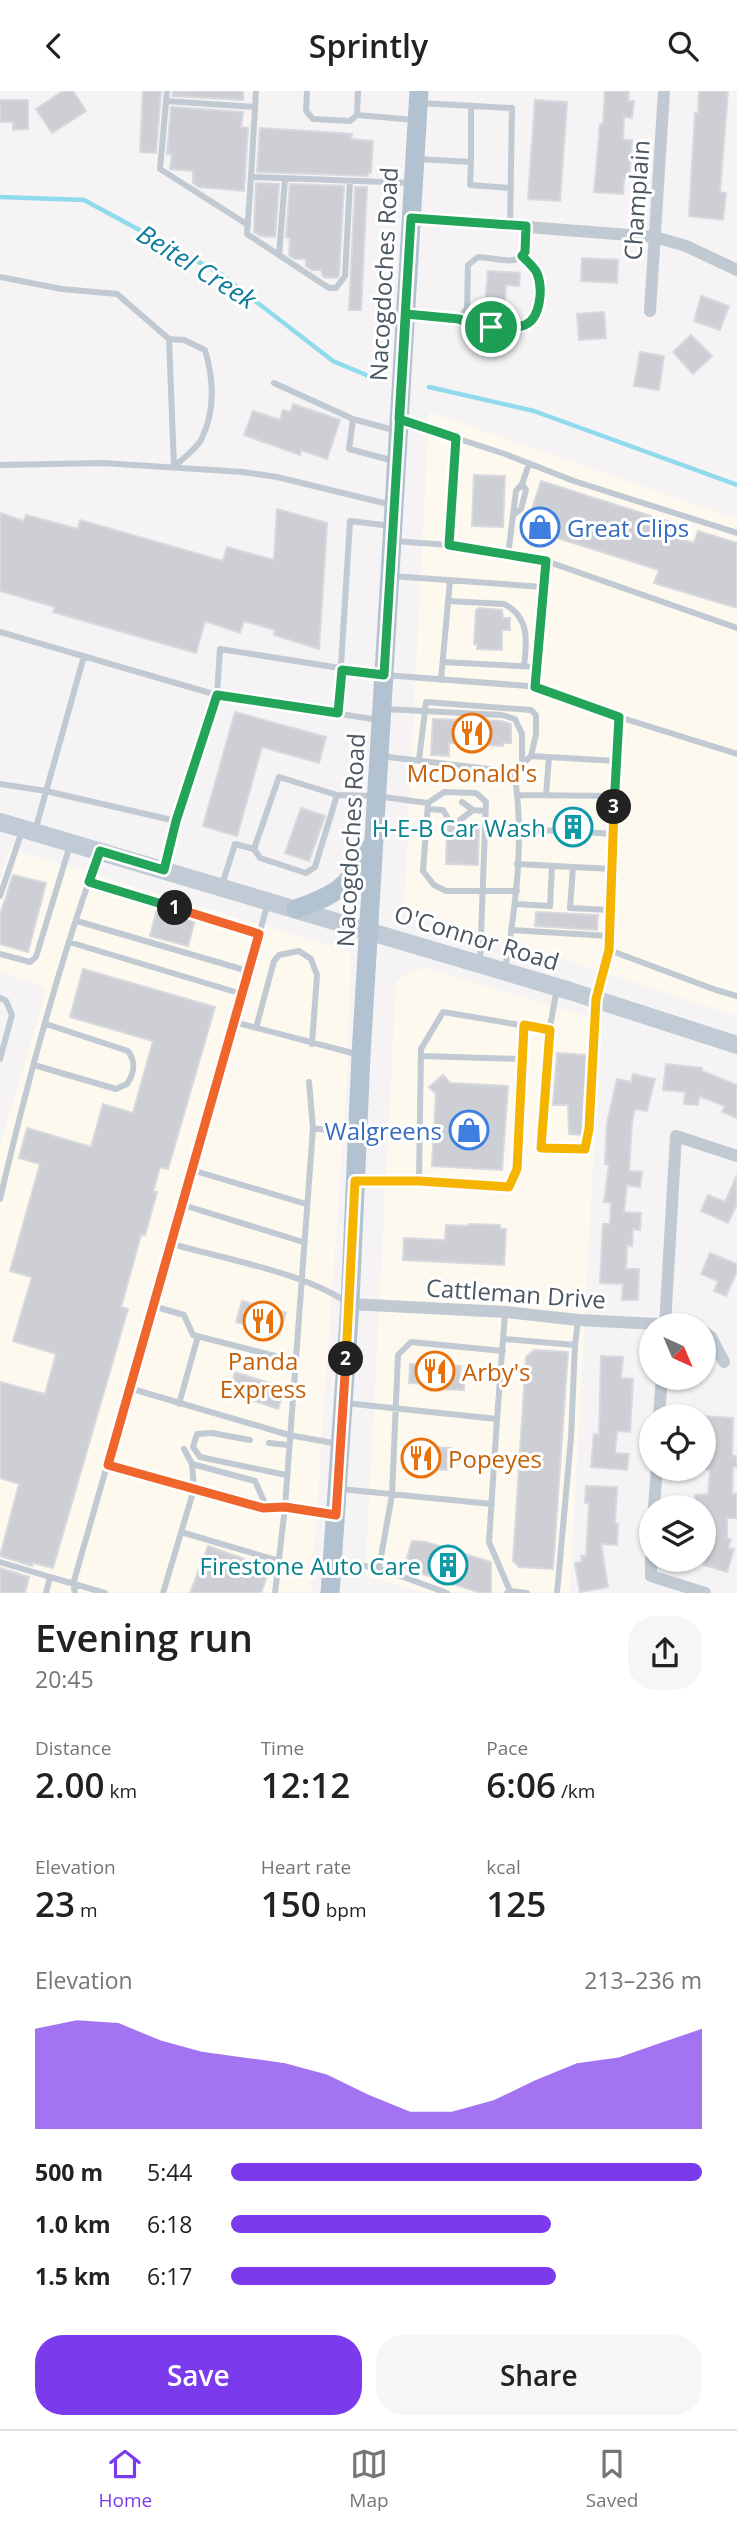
<!DOCTYPE html>
<meta charset="utf-8">
<style>
:root{--surface:#fff;--page:#f6f6f6;--text:#222;--muted:#767676;--line:#e0e0e0;--accent:#7c3aed}
body{margin:0;font-family:"Open Sans",sans-serif;background:var(--page);color:var(--text);height:100vh;display:flex;flex-direction:column;font-size:26px;white-space:nowrap}
*{box-sizing:border-box;margin:0}
p{font-size:23px;color:var(--muted)}
.icon{flex:none;width:38px;height:38px;fill:none;stroke:currentColor;stroke-width:2;stroke-linecap:round;stroke-linejoin:round}
.map{position:relative;height:1502px;overflow:hidden}
.panel{display:flex;flex-direction:column;background:var(--surface);flex:1}
.panel>*{flex:none}
.needle{width:46px;rotate:136deg}
.fabs{position:absolute;left:639px;top:1222px;display:grid;gap:14px}
.fabs a{display:grid;place-items:center;width:77px;height:77px;border-radius:50%;background:var(--surface);box-shadow:0 2px 5px #0004;font-size:35px}
.pin{position:absolute;display:grid;place-items:center;width:60px;height:60px;color:#fff;margin:-30px;border:4px solid #fff;border-radius:50%;box-shadow:0 2px 7px #0007}
.km{position:absolute;width:35px;height:35px;margin:-18px;border-radius:50%;background:#222;color:#fff;font-size:19px;line-height:35px;text-align:center}
.round{display:grid;place-items:center;flex:none;width:74px;height:74px;border-radius:28px;background:var(--page)}
.headline{display:flex;align-items:center;justify-content:space-between;height:119px;padding:0 35px}
h1{font-size:38px;font-weight:600;line-height:52px}
.metrics{display:grid;grid-template-columns:repeat(3,1fr);gap:10px;height:119px;padding:7px 35px}
.metrics div{display:grid;align-content:center}
.metrics b{font-size:35px;font-weight:600}
.metrics small{font-size:19px;font-weight:400}
.metrics p{font-size:19px}
.chart{height:196px;padding:14px 35px}
.chart p{display:flex;justify-content:space-between}
.chart svg{width:100%;height:126px;margin-top:7px;fill:var(--accent);opacity:.7}
.primary-button{display:flex;gap:14px;margin-top:auto;padding:14px 35px}
.primary-button a{flex:1;height:80px;border-radius:28px;background:var(--accent);color:#fff;font-size:28px;font-weight:600;line-height:80px;text-align:center}
.primary-button a+a{background:var(--page);color:var(--text)}
ul{padding:0 35px;list-style:none;font-size:23px}
li{display:grid;grid-template-columns:112px 84px 1fr;align-items:center;height:52px}
li i{height:18px;border-radius:9px;background:var(--accent)}
header{display:flex;justify-content:space-between;align-items:center;height:91px;padding:0 35px;background:var(--surface);font-size:32px;font-weight:600}
.menu{display:flex;justify-content:space-around;align-items:center;height:98px;border-top:2px solid var(--line);background:var(--surface);font-size:19px;color:var(--muted)}
.menu a{display:grid;justify-items:center;gap:4px}
.menu .selected{color:var(--accent)}
.map>svg:first-child{display:block}
.commercial{fill:#fdf9ef}
.lines{fill:none;stroke-linecap:round;stroke-linejoin:round}
.stream{stroke:#90daee;stroke-width:4.5}
.building{fill:#cdcfd5;stroke:#d7d9de;stroke-width:2}
.service{stroke:#c1cad2;stroke-width:6}
.minor{stroke:#c1cad2;stroke-width:12}
.secondary{stroke:#c1cbd6;stroke-width:18}
.primary{stroke:#b3c2d1;stroke-width:19}
.split-1-casing{stroke:#fff;stroke-width:14}
.split-2-casing{stroke:#fff;stroke-width:14}
.split-3-casing{stroke:#fff;stroke-width:14}
.split-4-casing{stroke:#fff;stroke-width:14}
.split-1{stroke:#22a559;stroke-width:9}
.split-2{stroke:#f0652b;stroke-width:9}
.split-3{stroke:#f5b400;stroke-width:9}
.split-4{stroke:#22a559;stroke-width:9}
.labels{text-anchor:middle;dominant-baseline:central;stroke-width:6;stroke-linejoin:round;paint-order:stroke}
.street-label{font-size:24px;fill:#4a5661;stroke:#fff}
.shop-label{font-size:24px;fill:#366cbe;stroke:#fff;text-anchor:start}
.food-label{font-size:24px;fill:#c56008;stroke:#fff}
.culture-label{font-size:24px;fill:#0d838f;stroke:#fff;text-anchor:end}
.water-label{font-size:26px;font-style:italic;fill:#0c7c9b;stroke:#fff}
</style>
<header><svg class="icon" aria-label="back" viewBox="0 0 24 24"><path d="M15 5l-7 7 7 7"/></svg>Sprintly<svg class="icon" aria-label="search" viewBox="0 0 24 24"><circle cx="10" cy="10" r="6"/><path d="M15 15l6 6"/></svg></header>
<div class="map">
<svg width="737" height="1502" viewBox="0 0 737 1502">
<rect width="100%" height="100%" fill="#f5f3f3"/>
<path class="commercial" d="M429,321L737,428V925L404,816Z
M10,758L351,861L347,990L311,1501H0V1054L47,897L0,881V790Z
M426,877L601,930L570,1501H420L365,1485L396,891L408,881Z"/>
<g class="lines">
<path class="stream" d="M0,106L84,109L219,182L333,270L378,289
M429,296L534,320L737,394"/>
</g>
<path class="building" d="M63,0H73L86,20L52,42L36,18Z
M143,0H161L156,62L140,61Z
M173,0H243V9L172,5Z
M605,0H629L628,10H634L632,27L624,26L623,49H632L629,88H624L623,103L594,101L600,33H603Z
M699,0H728L720,101L726,102L723,129L689,125L695,22H698Z
M0,9H28V38L13,39V31H0Z
M535,9L567,11L560,110L528,108Z
M171,16L243,21L241,36L248,37L244,100L199,96L193,92V80L170,78L172,63H167Z
M260,37L352,43L351,48L373,50L371,82H368V85L257,81Z
M256,92L279,93L275,146L261,145L254,141Z
M290,93L344,95L339,183L337,187L323,186L321,179H312L306,175V168H295L289,164L290,147L286,146Z
M355,96H367L361,219H349Z
M582,167L618,169L617,192L581,190Z
M488,180L520,182L519,195L506,194L504,226L484,224Z
M701,205L729,215L720,239L694,230Z
M604,221L606,247L579,249L577,223Z
M691,244L712,265L693,283L673,261Z
M640,261L664,265L659,299L634,295Z
M293,313L340,329L327,368L301,359L300,364L244,344L253,320L280,329L283,319L291,321Z
M474,384L505,385L503,436L472,435Z
M541,390L673,432L669,444L694,452L698,440L737,452V517L654,492L659,479L526,437Z
M277,418L327,432L319,558L274,544L275,539L244,530L240,542L205,530L196,562L53,521L55,516L0,500V422L24,430L26,424L78,438L80,429L223,470L227,456L274,469Z
M479,517L502,519L503,527H510V539H502V559L477,558V553H474L476,519Z
M235,621L326,646L319,672L262,656L237,745L203,735Z
M433,628L501,630L511,633V652H503V655L449,652V665L431,664Z
M301,717L325,725L309,770L285,762Z
M560,731L586,732L585,735L579,740L583,746L562,745L566,740L560,734Z
M453,733L479,734L478,774L446,773L447,734Z
M13,784L46,792L28,861L0,853V824Z
M157,818L195,829L188,855L150,845Z
M536,821L598,824L597,839L535,835Z
M83,878L215,916L168,1078L160,1076L153,1101H157L145,1144H141L121,1216L128,1218L53,1477L33,1472L32,1475L0,1465L19,1393L0,1387V1291L45,1303L56,1263L13,1250L32,1186L10,1180L40,1073L19,1067L27,1037L91,1056L103,1013L133,1022L153,950L70,926Z
M557,962L587,964L582,1044L569,1043L568,1014H553Z
M666,973L702,977V980L737,994V1027L722,1021L725,1015L699,1005L698,1014L684,1013L685,1001L663,999Z
M633,983L655,988L647,1020L635,1018L632,1031L629,1080L642,1081L640,1096L627,1094L624,1121L641,1122L640,1139L633,1138L632,1155L627,1154L626,1178H639L638,1209H622L623,1193L600,1192L603,1133H610L611,1112L604,1111L609,1073H605L607,1032L617,988L631,991Z
M443,984L450,992L508,995L502,1079L432,1075L436,1003L429,996Z
M737,1084V1113L728,1132L701,1120L708,1104L725,1111Z
M469,1133L500,1134V1138H506L504,1174L403,1169L404,1147L445,1149L446,1134L468,1135Z
M710,1162L737,1173V1180L726,1205L714,1200L718,1190L701,1183Z
M242,1210L286,1222L279,1244L236,1231Z
M534,1259L568,1261L553,1478L519,1476L513,1470L526,1266Z
M601,1265L623,1266L621,1287L633,1288L630,1341L617,1340L615,1362L629,1363L627,1379L591,1376L594,1343L599,1344Z
M429,1271L461,1275L460,1286H464V1299L429,1298V1293L409,1292L410,1273L429,1274Z
M235,1281L285,1297L278,1318L229,1301Z
M704,1325L733,1327L732,1365H737V1376H733L732,1403H737V1427H727V1447L731,1449L728,1457L734,1458L727,1481L704,1474L705,1416H695V1404L708,1403L710,1379L704,1378Z
M404,1356L451,1357L450,1379L403,1377Z
M586,1395L617,1396L615,1433H618L617,1454L601,1453L608,1496L580,1501L575,1472L582,1471L581,1465H586L589,1412H585Z
M412,1450L426,1451L491,1471V1502H481L404,1477Z
M208,1455L270,1477L261,1502H190Z
M0,1477L29,1486L25,1502H0Z"/>
<g class="lines">
<path class="service" d="M167,0L160,78L248,134
M307,0L306,20L313,28L350,30L357,24
M358,0L357,24L415,29
M166,10L255,16
M420,12L512,17L510,134
M417,68L471,71L470,94L511,97
M471,71V15
M251,86L256,0
M350,91L345,185L336,197H329L247,143L251,86L411,92
M279,164L285,88
M0,186L62,198L117,203L169,248L184,249L205,259C214,289 216,319 201,349C195,359 182,368 174,376
M408,223L459,228L467,217L468,174L478,166C514,169 524,180 526,137
M459,228C474,234 514,242 528,232C541,224 543,194 536,181C533,175 527,170 522,165
M169,248L174,376
M274,292L353,328
M401,329L505,363L574,390L737,442
M394,370L349,358L353,328L397,340
M0,374L103,372L243,381L277,386L392,414
M513,424L521,418L526,399L522,393
M394,450L449,454L456,347
M449,454L546,470
M508,464L516,400L522,393L529,373
M392,485L543,496
M448,510L504,513C530,526 527,551 524,575
M0,541L217,604L379,629
M443,571L537,576
M441,589L450,489
M535,596L546,470L737,537
M384,618L502,624L515,628L522,643V672
M338,622L350,430L391,435
M619,626L737,663
M380,665L514,681
M531,665L617,670
M419,669L426,611L531,619L536,624V643L531,665L514,681
M0,693L46,700L176,730
M518,704L615,705
M546,704L549,666
M462,711L473,719
M428,712L444,701L476,702L486,711L480,871
M428,718L443,719L449,729
M460,729L473,719L485,720
M517,738L560,740
M35,740L84,565
M585,741L613,743
M254,758L260,767L306,782L315,776L337,704
M517,773L612,778
M573,776L570,817L610,819
M164,777L176,730L217,604L220,558L384,584L528,595L546,599L619,626L609,859L596,908L589,1038L585,1058L541,1057L548,947L557,897
M89,791L259,843
M222,794L235,753L254,758L279,686L337,704L376,705L428,712L423,780L434,794L446,800H517
M0,805L22,740
M516,813L550,815L552,775
M77,830L248,880
M511,839L609,845
M69,851L242,903
M609,859L716,899L737,905
M0,863L30,871L36,866L70,754
M505,878C516,815 525,744 514,681
M0,907L6,910L12,924L0,968
M234,931L360,964
M256,937L274,870L279,864L299,860L311,868L317,884L312,953
M421,965L522,968
M34,974L116,998L127,993C135,981 136,971 128,960L46,933
M313,1037L356,1043
M192,1079L306,1113
M360,1090H419L509,1096L518,1078L524,934
M419,1090L421,958L443,921L550,939
M0,1108C27,992 58,874 99,762
M183,1114L303,1151
M172,1153C225,1168 300,1181 345,1210
M153,1215L184,1224L193,1244L295,1270
M504,1248L575,1254L571,1347L557,1502
M575,1254L578,1229
M129,1297L289,1344L339,1353
M345,1312L497,1328L489,1451L510,1500L507,1502
M179,1313L198,1245
M497,1328L505,1222
M250,1349L212,1342L197,1343L193,1356L200,1366L286,1384
M269,1352L288,1354
M184,1358L192,1373
M108,1374L263,1417L285,1416L334,1424
M340,1398L492,1413
M181,1441L279,1470
M0,1471L50,1486L46,1502
M334,1471L379,1477L447,1502
M379,1477L392,1404L398,1264L411,1251L503,1260
M50,1486L105,1502
M510,1500L527,1502
M75,1502L73,1493L268,812
M163,1502L194,1398L192,1373L255,1390L267,1417
M275,1502L285,1416L313,1037L309,991"/>
<path class="minor" d="M411,127L655,146L686,155L737,179
M650,220L664,0
M350,1213L505,1221L578,1229L678,1234
M665,1234L676,1045L737,1065
M704,1241L711,1246L724,1271
M659,1325L662,1286
M654,1416L657,1377
M651,1468V1485L705,1502"/>
<path class="secondary" d="M0,731L570,900L737,954"/>
<path class="primary" d="M296,818C344,801 346,795 373,753
M330,1502L350,1213L361,964L419,0"/>
</g>
<g class="lines">
<defs>
<path id="split-1" d="M175,817L89,791L100,760L164,779L176,730L217,604L338,622L342,579L384,584L406,223L459,228L471,233L491,236"/>
<path id="split-2" d="M175,817L259,843L108,1374L263,1417L285,1416L336,1424L346,1268"/>
<path id="split-3" d="M346,1268L355,1090H419L509,1096L517,1078L524,934L550,939L541,1057L585,1058L589,1038L596,908L609,859L614,716"/>
<path id="split-4" d="M491,236C501,236 515,238 525,234C541,227 543,197 537,182C534,176 527,170 522,165L525,161L526,135L411,127L399,328L456,347L449,454L546,470L535,596L619,626L614,716"/>
</defs>
<use href="#split-1" class="split-1-casing"/>
<use href="#split-2" class="split-2-casing"/>
<use href="#split-3" class="split-3-casing"/>
<use href="#split-4" class="split-4-casing"/>
<use href="#split-1" class="split-1"/>
<use href="#split-2" class="split-2"/>
<use href="#split-3" class="split-3"/>
<use href="#split-4" class="split-4"/>
</g>
<defs>
<symbol id="shop-ring" viewBox="-11 -11 22 22"><circle r="9.5" fill="#fff" stroke="#3f7fe0" stroke-width="1.5"/><path d="M-5-2.5h2.3a2.7 3.5 0 0 1 5.4 0H5L5.5 6h-11ZM-1.5-2.5h3a1.5 2.3 0 0 0-3 0Z" fill="#3f7fe0"/></symbol>
<symbol id="restaurant-ring" viewBox="-11 -11 22 22"><circle r="9.5" fill="#fff" stroke="#e8710a" stroke-width="1.5"/><path d="M-5-6h1v4h1v-4h1v4h1v-4h1v5L-1.5 .5V6h-2V.5L-5-1ZM5-6V6H3V1.5H1.5Q1.5-4 5-6Z" fill="#e8710a"/></symbol>
<symbol id="building-ring" viewBox="-11 -11 22 22"><circle r="9.5" fill="#fff" stroke="#0f9aa8" stroke-width="1.5"/><path d="M-4-6H4V6H1V3H-1V6H-4ZM-2.5-4.3h1.7v1.8h-1.7ZM.8-4.3h1.7v1.8H.8ZM-2.5-1h1.7V.8h-1.7ZM.8-1h1.7V.8H.8Z" fill="#0f9aa8"/></symbol>
</defs>
<g fill-rule="evenodd">
<use href="#shop-ring" x="518" y="414" width="44" height="44"/>
<use href="#restaurant-ring" x="450" y="620" width="44" height="44"/>
<use href="#building-ring" x="551" y="714" width="44" height="44"/>
<use href="#shop-ring" x="447" y="1017" width="44" height="44"/>
<use href="#restaurant-ring" x="241" y="1208" width="44" height="44"/>
<use href="#restaurant-ring" x="413" y="1258" width="44" height="44"/>
<use href="#restaurant-ring" x="399" y="1345" width="44" height="44"/>
<use href="#building-ring" x="426" y="1452" width="44" height="44"/>
</g>
<g class="labels">
<g class="street-label">
<text transform="translate(636 109) rotate(-86)">Champlain</text>
<text transform="translate(383 183) rotate(-87)">Nacogdoches Road</text>
<text transform="translate(350 749) rotate(-87)">Nacogdoches Road</text>
<text transform="translate(477 846) rotate(17)">O'Connor Road</text>
<text transform="translate(516 1202) rotate(4)">Cattleman Drive</text>
</g>
<g class="shop-label">
<text x="567" y="436">Great Clips</text>
<text x="442" y="1039" text-anchor="end">Walgreens</text>
</g>
<g class="food-label">
<text x="472" y="681">McDonald's</text>
<text x="263" y="1269">Panda<tspan x="263" dy="28">Express</tspan></text>
<text x="462" y="1280" text-anchor="start">Arby's</text>
<text x="448" y="1367" text-anchor="start">Popeyes</text>
</g>
<g class="culture-label">
<text x="546" y="736">H-E-B Car Wash</text>
<text x="421" y="1474">Firestone Auto Care</text>
</g>
<g class="water-label">
<text transform="translate(197 175) rotate(32)">Beitel Creek</text>
</g>
</g>
</svg>
<div class="fabs">
<a><svg class="needle" viewBox="-14 -14 28 28"><path d="M0-13l5 13h-10z" fill="#e53935"/><path d="M0 13l5-13h-10z" fill="#767676"/></svg></a>
<a><svg class="icon" aria-label="locate" viewBox="0 0 24 24"><circle cx="12" cy="12" r="6"/><path d="M12 2v4M12 18v4M2 12h4M18 12h4"/></svg></a>
<a><svg class="icon" aria-label="layers" viewBox="0 0 24 24"><path d="M12 4l9 5-9 5-9-5zM3 14l9 5 9-5"/></svg></a>
</div>
<div class="pin" style="left:491px;top:236px;background:#1e9e55"><svg class="icon" aria-label="arrive" viewBox="0 0 24 24"><path d="M6 21V4h12l-3 4 3 4H6"/></svg></div>
<b class="km" style="left:175px;top:817px">1</b>
<b class="km" style="left:346px;top:1268px">2</b>
<b class="km" style="left:614px;top:716px">3</b>
</div>
<section class="panel">
<div class="headline"><div><h1>Evening run</h1><p>20:45</p></div><a class="round"><svg class="icon" aria-label="share" viewBox="0 0 24 24"><path d="M12 15V3M7 8l5-5 5 5M5 13v7h14v-7"/></svg></a></div>
<div class="metrics">
<div><p>Distance</p><b>2.00<small> km</small></b></div>
<div><p>Time</p><b>12:12</b></div>
<div><p>Pace</p><b>6:06<small> /km</small></b></div>
</div>
<div class="metrics">
<div><p>Elevation</p><b>23<small> m</small></b></div>
<div><p>Heart rate</p><b>150<small> bpm</small></b></div>
<div><p>kcal</p><b>125</b></div>
</div>
<div class="chart"><p><span>Elevation</span>213–236 m</p>
<svg viewBox="0 0 160 44" preserveAspectRatio="none"><path d="M0 44V9L10 6L20 7L30 13L40 17L50 19L60 21L70 25L80 32L90 38L100 38L110 34L120 27L130 21L140 19L150 14L160 9V44z"/></svg>
</div>
<ul>
<li><b>500 m</b>5:44<i style="width:100%"></i></li>
<li><b>1.0 km</b>6:18<i style="width:68%"></i></li>
<li><b>1.5 km</b>6:17<i style="width:69%"></i></li>
</ul>
<div class="primary-button"><a>Save</a><a>Share</a></div>
</section>
<nav class="menu">
<a class="selected"><svg class="icon" aria-label="home" viewBox="0 0 24 24"><path d="M3 11l9-7 9 7M6 9v11h12V9"/></svg>Home</a>
<a><svg class="icon" aria-label="map" viewBox="0 0 24 24"><path d="M3 6l6-2 6 2 6-2v14l-6 2-6-2-6 2zM9 4v14M15 6v14"/></svg>Map</a>
<a><svg class="icon" aria-label="saved" viewBox="0 0 24 24"><path d="M7 4h10v16l-5-4-5 4z"/></svg>Saved</a>
</nav>
